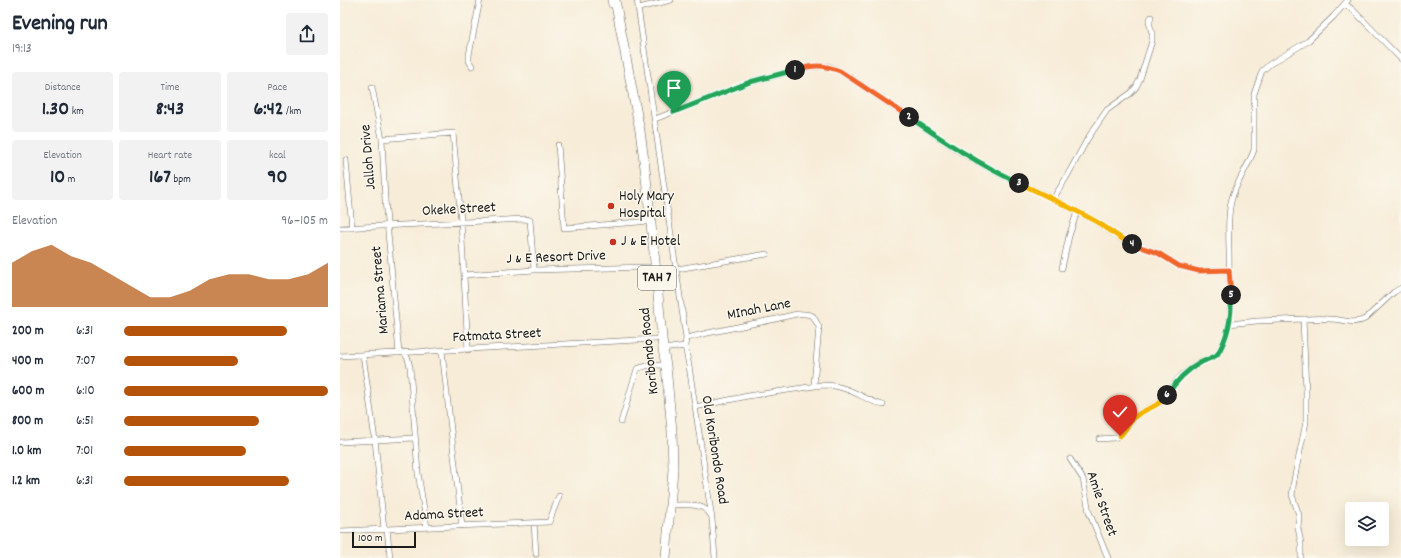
<!DOCTYPE html>
<meta charset="utf-8">
<style>
:root{--surface:#fff;--page:#f2f2f3;--text:#1f2937;--muted:#747a83;--accent:#b45309}
body{margin:0;font-family:Dekko,sans-serif;background:var(--page);color:var(--text);height:100vh;display:flex;flex-direction:column;font-size:15px;white-space:nowrap}
*{box-sizing:border-box;margin:0}
p{font-size:13px;color:var(--muted)}
.icon{flex:none;width:22px;height:22px;fill:none;stroke:currentColor;stroke-width:2;stroke-linecap:round;stroke-linejoin:round}
.map{position:relative;flex:1;overflow:hidden}
.side{display:flex;flex-direction:column;background:var(--surface);width:340px}
.side>*{flex:none}
.tools{position:absolute;left:1005px;top:502px;display:grid;gap:8px}
.tools a{display:grid;place-items:center;width:44px;height:44px;border-radius:4px;background:var(--surface);box-shadow:0 4px 16px #0002;font-size:20px}
.scale{position:absolute;left:12px;bottom:10px;width:64px;box-sizing:border-box;padding-left:4px;border:2px solid #1c1c1c;border-top:0;font-size:11px;line-height:14px;white-space:nowrap;color:#1c1c1c;-webkit-text-stroke:3px #fbf7ec;paint-order:stroke}
.pin{position:absolute;display:grid;place-items:center;width:34px;height:34px;color:#fff;margin:-41px -17px;border-radius:50% 50% 50% 0;rotate:-45deg;box-shadow:0 0 4px #0007}
.pin .icon{rotate:45deg}
.km{position:absolute;width:20px;height:20px;margin:-10px;border-radius:50%;background:#222;color:#fff;font-size:11px;line-height:20px;text-align:center}
.round{display:grid;place-items:center;flex:none;width:42px;height:42px;border-radius:4px;background:var(--page)}
.headline{display:flex;align-items:center;justify-content:space-between;height:68px;padding:0 12px}
h1{font-size:22px;font-weight:700;line-height:30px}
.metrics{display:grid;grid-template-columns:repeat(3,1fr);gap:6px;height:68px;padding:4px 12px}
.metrics div{display:grid;align-content:center;border-radius:4px;background:var(--page);text-align:center}
.metrics b{font-size:20px;font-weight:700}
.metrics small{font-size:11px;font-weight:400}
.metrics p{font-size:11px}
.chart{height:112px;padding:8px 12px}
.chart p{display:flex;justify-content:space-between}
.chart svg{width:100%;height:72px;margin-top:4px;fill:var(--accent);opacity:.7}
ul{padding:0 12px;list-style:none;font-size:13px}
li{display:grid;grid-template-columns:64px 48px 1fr;align-items:center;height:30px}
li i{height:10px;border-radius:5px;background:var(--accent)}
main{display:flex;flex:1;min-height:0}
.map>svg:first-child{display:block}
.lines{fill:none;stroke-linecap:round;stroke-linejoin:round}
.street-casing{stroke:#69655e;stroke-width:6}
.highway-casing{stroke:#69655e;stroke-width:10}
.street{stroke:#fff;stroke-width:5}
.highway{stroke:#fff;stroke-width:9}
.split-1-casing{stroke:#fff;stroke-width:8}
.split-2-casing{stroke:#fff;stroke-width:8}
.split-3-casing{stroke:#fff;stroke-width:8}
.split-4-casing{stroke:#fff;stroke-width:8}
.split-5-casing{stroke:#fff;stroke-width:8}
.split-6-casing{stroke:#fff;stroke-width:8}
.split-7-casing{stroke:#fff;stroke-width:8}
.split-1{stroke:#22a559;stroke-width:5}
.split-2{stroke:#f0652b;stroke-width:5}
.split-3{stroke:#22a559;stroke-width:5}
.split-4{stroke:#f5b400;stroke-width:5}
.split-5{stroke:#f0652b;stroke-width:5}
.split-6{stroke:#22a559;stroke-width:5}
.split-7{stroke:#f5b400;stroke-width:5}
.poi-dot{fill:#c8321e;stroke:#fbf7ec;stroke-width:1.5}
.labels{text-anchor:middle;dominant-baseline:central;stroke-width:3;stroke-linejoin:round;paint-order:stroke}
.shield{fill:#fbf7ec;stroke:#5f5e5a;stroke-width:1}
.shield-label{font-size:14px;font-weight:bold;fill:#1c1c1c}
.street-label{font-size:15px;fill:#1c1c1c;stroke:#fbf7ec}
.poi-label{font-size:15px;fill:#1c1c1c;stroke:#fbf7ec;text-anchor:start}
</style>
<main>
<section class="side">
<div class="headline"><div><h1>Evening run</h1><p>19:13</p></div><a class="round"><svg class="icon" aria-label="share" viewBox="0 0 24 24"><path d="M12 15V3M7 8l5-5 5 5M5 13v7h14v-7"/></svg></a></div>
<div class="metrics">
<div><p>Distance</p><b>1.30<small> km</small></b></div>
<div><p>Time</p><b>8:43</b></div>
<div><p>Pace</p><b>6:42<small> /km</small></b></div>
</div>
<div class="metrics">
<div><p>Elevation</p><b>10<small> m</small></b></div>
<div><p>Heart rate</p><b>167<small> bpm</small></b></div>
<div><p>kcal</p><b>90</b></div>
</div>
<div class="chart"><p><span>Elevation</span>96–105 m</p>
<svg viewBox="0 0 160 44" preserveAspectRatio="none"><path d="M0 44V17L10 10L20 6L30 13L40 17L50 24L60 31L70 38L80 38L90 34L100 27L110 24L120 24L130 27L140 27L150 24L160 17V44z"/></svg>
</div>
<ul>
<li><b>200 m</b>6:31<i style="width:80%"></i></li>
<li><b>400 m</b>7:07<i style="width:56%"></i></li>
<li><b>600 m</b>6:10<i style="width:100%"></i></li>
<li><b>800 m</b>6:51<i style="width:66%"></i></li>
<li><b>1.0 km</b>7:01<i style="width:60%"></i></li>
<li><b>1.2 km</b>6:31<i style="width:81%"></i></li>
</ul>
</section>
<div class="map">
<svg width="1061" height="558" viewBox="0 0 1061 558">
<rect width="100%" height="100%" fill="#fbf7ec"/>
<filter id="ink" filterUnits="userSpaceOnUse"><feTurbulence type="fractalNoise" baseFrequency=".025" numOctaves="2"/><feDisplacementMap in="SourceGraphic" scale="8" xChannelSelector="R" yChannelSelector="G"/><feConvolveMatrix kernelMatrix="1 2 1 2 8 2 1 2 1" color-interpolation-filters="sRGB"/></filter>
<filter id="wash" filterUnits="userSpaceOnUse"><feTurbulence type="fractalNoise" baseFrequency=".012" numOctaves="4" result="noise"/><feDisplacementMap in="SourceGraphic" scale="16" xChannelSelector="R" yChannelSelector="G"/><feGaussianBlur stdDeviation="0.9" result="paint"/><feColorMatrix in="noise" values="0 0 0 0 0 0 0 0 0 0 0 0 0 0 0 0 0 1.4 0 .05"/><feComposite in="paint" operator="in"/></filter>
<g filter="url(#wash)">
<rect width="100%" height="100%" fill="#f7ecd8"/>
</g>
<g filter="url(#ink)">
<g class="lines">
<defs>
<path id="street" d="M270,0L271,5L276,4
M297,0L346,338L345,346L323,349
M1005,4L1013,10L1061,59
M299,8L331,0
M132,66L129,61V55L140,0
M32,87L42,139L45,200L59,353
M315,119L410,82L468,67L488,66L500,71L622,153L660,174L713,199L755,221L783,240L818,253L839,266L859,271L889,270C891,300 894,328 877,355L860,362L842,375L834,384L824,400L795,416L780,436L774,438L759,439
M42,139L113,133L121,221L128,350
M218,145L224,228L311,221
M6,160L12,228
M713,199L726,178L748,138L767,110L791,93L796,87L800,79L812,41V33L809,22L811,17
M0,228L185,219L190,220L194,270
M722,268L729,236L737,212
M337,269L427,254
M889,270C890,248 886,219 892,198C897,181 908,167 914,150V94L922,71L930,64L968,41L993,17L1008,0
M124,275L194,270L309,267
M963,319C972,319 981,318 989,319C1002,319 1013,325 1025,319L1054,292L1061,288
M889,324L917,321L963,319L966,391V422L954,480L952,495L959,515L958,528L961,543V558
M346,338C375,331 403,326 431,320C446,318 458,310 473,316L479,327L474,385
M345,346L349,366L372,519L375,558
M102,351L122,526
M64,352L68,359L70,367L78,473L87,527
M23,355L35,440L44,529
M0,356L316,339
M355,407L408,396L482,385C509,385 520,398 543,405
M281,422L297,369C306,365 316,364 326,366
M0,442L74,438
M730,459L743,479L749,512L768,558
M331,505C344,505 365,502 371,516
M194,523L196,554
M47,529L50,558
M0,531L209,522L219,496"/>
<path id="highway" d="M275,0L300,131L305,168L315,262L323,349L326,366L332,431L333,469L326,558"/>
</defs>
<use href="#street" class="street-casing"/>
<use href="#highway" class="highway-casing"/>
<use href="#street" class="street"/>
<use href="#highway" class="highway"/>
</g>
</g>
<g class="lines" filter="url(#ink)">
<defs>
<path id="split-1" d="M334,112L410,82L455,70"/>
<path id="split-2" d="M455,70C473,65 482,64 500,71L569,117"/>
<path id="split-3" d="M569,117C604,141 640,165 679,183"/>
<path id="split-4" d="M679,183C704,195 730,207 755,221C768,228 778,238 792,244"/>
<path id="split-5" d="M792,244L818,253L839,266L859,271L889,270L891,295"/>
<path id="split-6" d="M827,395C836,381 845,371 860,363C865,360 872,358 877,355C888,337 892,315 891,295"/>
<path id="split-7" d="M780,436C786,430 790,421 796,416C806,408 819,407 827,395"/>
</defs>
<use href="#split-1" class="split-1-casing"/>
<use href="#split-2" class="split-2-casing"/>
<use href="#split-3" class="split-3-casing"/>
<use href="#split-4" class="split-4-casing"/>
<use href="#split-5" class="split-5-casing"/>
<use href="#split-6" class="split-6-casing"/>
<use href="#split-7" class="split-7-casing"/>
<use href="#split-1" class="split-1"/>
<use href="#split-2" class="split-2"/>
<use href="#split-3" class="split-3"/>
<use href="#split-4" class="split-4"/>
<use href="#split-5" class="split-5"/>
<use href="#split-6" class="split-6"/>
<use href="#split-7" class="split-7"/>
</g>
<g class="poi-dot">
<circle cx="271" cy="206" r="4"/>
<circle cx="273" cy="242" r="4"/>
</g>
<g class="labels">
<rect class="shield" x="298" y="266" width="38" height="24" rx="3"/>
<g class="shield-label">
<text x="317" y="278">TAH 7</text>
</g>
<g class="street-label">
<text transform="translate(29 157) rotate(-95)">Jalloh Drive</text>
<text transform="translate(119 210) rotate(-3)">Okeke Street</text>
<text transform="translate(216 258) rotate(-2)">J &amp; E Resort Drive</text>
<text transform="translate(41 290) rotate(-95)">Mariama Street</text>
<text transform="translate(419 310) rotate(-11)">MInah Lane</text>
<text transform="translate(157 336) rotate(-3)">Fatmata Street</text>
<text transform="translate(310 351) rotate(-96)">Koribondo Road</text>
<text transform="translate(374 450) rotate(81)">Old Koribondo Road</text>
<text transform="translate(761 504) rotate(71)">Amie Street</text>
<text transform="translate(104 515) rotate(-3)">Adama Street</text>
</g>
<g class="poi-label">
<text x="279" y="197">Holy Mary<tspan x="279" dy="17">Hospital</tspan></text>
<text x="281" y="242">J &amp; E Hotel</text>
</g>
</g>
</svg>
<div class="tools">
<a><svg class="icon" aria-label="layers" viewBox="0 0 24 24"><path d="M12 4l9 5-9 5-9-5zM3 14l9 5 9-5"/></svg></a>
</div>
<div class="scale">100 m</div>
<div class="pin" style="left:334px;top:112px;background:#1e9e55"><svg class="icon" aria-label="arrive" viewBox="0 0 24 24"><path d="M6 21V4h12l-3 4 3 4H6"/></svg></div>
<div class="pin" style="left:780px;top:436px;background:#d93025"><svg class="icon" aria-label="check" viewBox="0 0 24 24"><path d="M5 12l5 5 9-10"/></svg></div>
<b class="km" style="left:455px;top:70px">1</b>
<b class="km" style="left:569px;top:117px">2</b>
<b class="km" style="left:679px;top:183px">3</b>
<b class="km" style="left:792px;top:244px">4</b>
<b class="km" style="left:891px;top:295px">5</b>
<b class="km" style="left:827px;top:395px">6</b>
</div>
</main>
